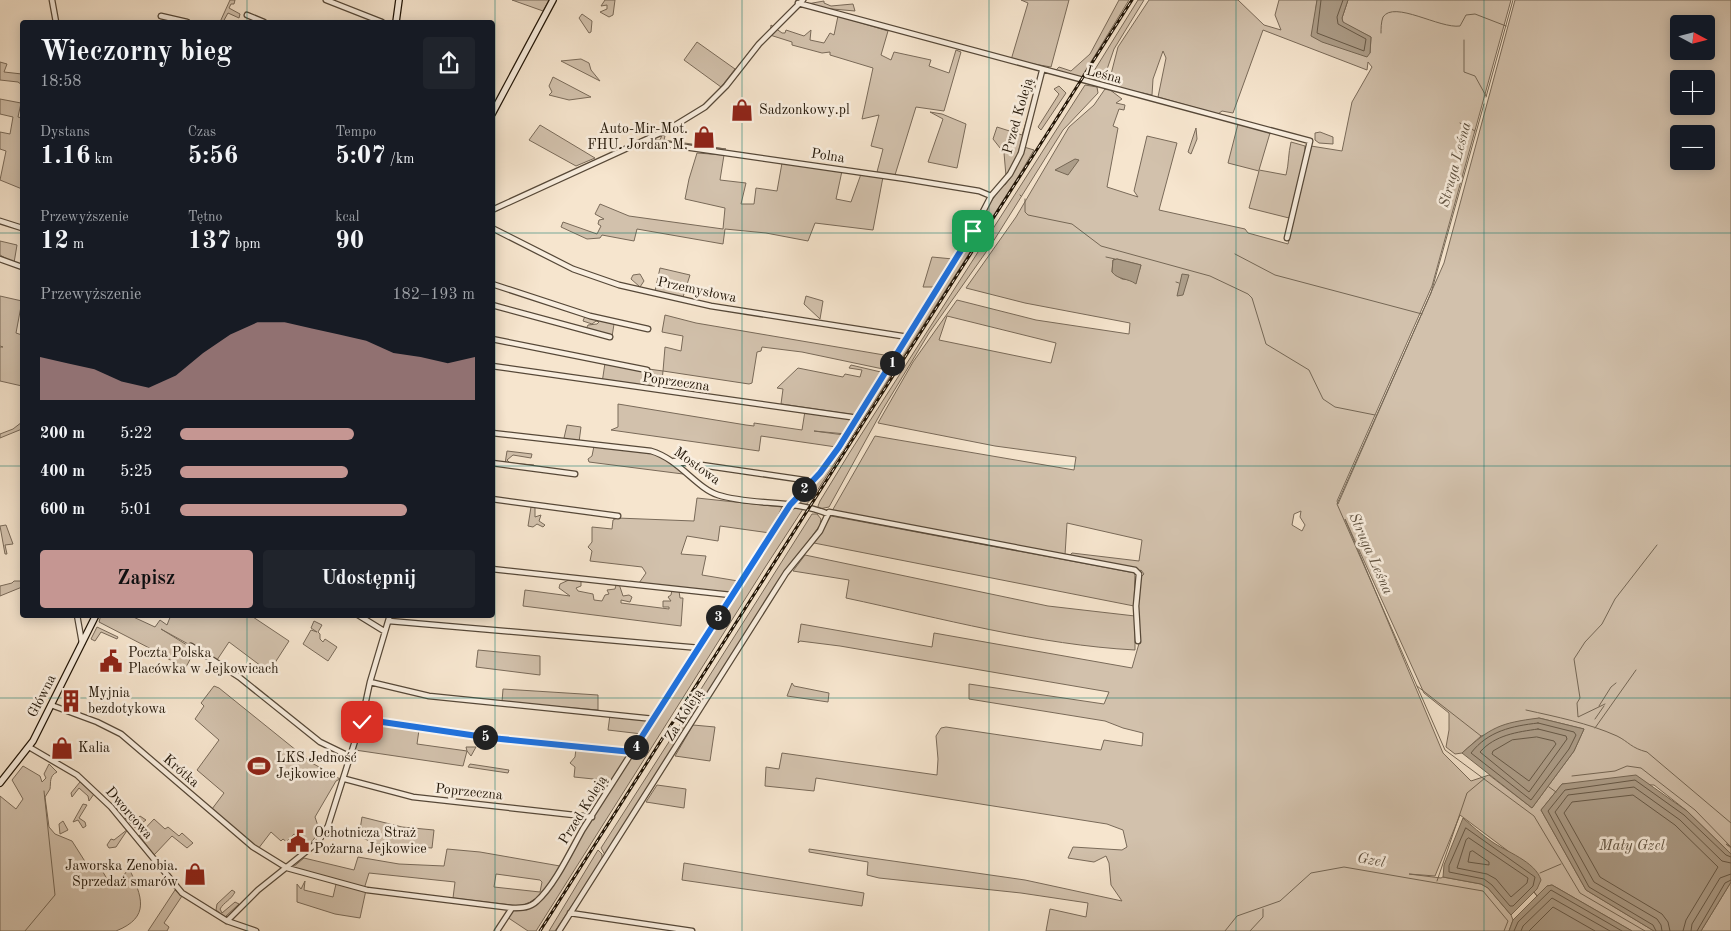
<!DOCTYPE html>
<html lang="pl">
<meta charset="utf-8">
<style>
:root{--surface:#171b24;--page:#20242c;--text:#f1f3f6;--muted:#9ea1a6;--accent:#c59692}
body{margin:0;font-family:"Old Standard TT",serif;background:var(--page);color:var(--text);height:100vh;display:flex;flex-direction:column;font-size:19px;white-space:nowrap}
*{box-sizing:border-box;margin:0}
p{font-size:16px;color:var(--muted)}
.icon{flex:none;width:28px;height:28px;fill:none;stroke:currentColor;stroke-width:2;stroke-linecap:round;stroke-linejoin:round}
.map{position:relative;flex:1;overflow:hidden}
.sheet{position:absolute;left:20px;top:20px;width:475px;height:598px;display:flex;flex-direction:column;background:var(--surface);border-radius:5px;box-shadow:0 2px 12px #0003}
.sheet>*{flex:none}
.needle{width:32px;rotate:97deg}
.buttons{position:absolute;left:1670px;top:15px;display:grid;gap:10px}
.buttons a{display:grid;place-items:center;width:45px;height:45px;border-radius:5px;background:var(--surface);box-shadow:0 2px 12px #0003;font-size:25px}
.pin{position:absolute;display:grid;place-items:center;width:42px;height:42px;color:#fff;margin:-21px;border-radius:10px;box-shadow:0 2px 8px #0006}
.km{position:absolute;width:25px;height:25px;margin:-12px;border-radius:50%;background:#222;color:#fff;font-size:14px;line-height:25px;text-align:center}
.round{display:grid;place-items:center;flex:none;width:52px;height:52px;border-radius:5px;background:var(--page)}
.headline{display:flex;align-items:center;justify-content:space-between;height:85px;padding:0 20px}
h1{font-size:28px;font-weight:700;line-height:38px}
.stats{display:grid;grid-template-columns:repeat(3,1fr);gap:8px;height:85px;padding:5px 20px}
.stats div{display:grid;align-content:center}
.stats b{font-size:25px;font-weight:700}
.stats small{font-size:14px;font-weight:400}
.stats p{font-size:14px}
.chart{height:140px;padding:10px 20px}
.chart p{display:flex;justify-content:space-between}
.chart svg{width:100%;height:90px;margin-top:5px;fill:var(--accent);opacity:.7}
.action{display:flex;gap:10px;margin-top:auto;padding:10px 20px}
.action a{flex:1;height:58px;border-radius:5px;background:var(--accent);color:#111;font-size:20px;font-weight:700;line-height:58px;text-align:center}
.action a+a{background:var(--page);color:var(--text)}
ul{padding:0 20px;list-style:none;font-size:16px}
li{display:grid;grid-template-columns:80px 60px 1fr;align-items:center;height:38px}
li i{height:12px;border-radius:6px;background:var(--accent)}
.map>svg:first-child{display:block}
.green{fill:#d2c1ac;stroke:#796a59;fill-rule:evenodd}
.water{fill:#ad9e8a;stroke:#756755}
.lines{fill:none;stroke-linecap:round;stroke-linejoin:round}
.shore{stroke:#665948;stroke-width:1}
.stream{stroke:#756755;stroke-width:1}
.street-casing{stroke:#564838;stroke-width:7}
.secondary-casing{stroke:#201406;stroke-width:8}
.street{stroke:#f9eedf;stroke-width:4.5}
.secondary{stroke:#f9eedf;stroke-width:5.5}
.rail-casing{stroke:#201406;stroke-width:3}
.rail{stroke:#f9eedf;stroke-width:1;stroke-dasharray:4;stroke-linecap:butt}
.route-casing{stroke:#fff;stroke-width:10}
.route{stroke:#1a73e8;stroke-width:6}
.grid{fill:none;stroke:#0f766e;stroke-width:1;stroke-opacity:0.55}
.labels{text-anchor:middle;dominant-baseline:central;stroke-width:5;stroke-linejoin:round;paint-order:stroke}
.street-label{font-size:14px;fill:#201406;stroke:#f9eedf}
.poi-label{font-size:14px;fill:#201406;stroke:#f9eedf;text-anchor:start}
.water-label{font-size:15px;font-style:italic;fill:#5f5241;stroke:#f9eedf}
</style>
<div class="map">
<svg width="1731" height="931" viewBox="0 0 1731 931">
<rect width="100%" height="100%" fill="#f6e5ce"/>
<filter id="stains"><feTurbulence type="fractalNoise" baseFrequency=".004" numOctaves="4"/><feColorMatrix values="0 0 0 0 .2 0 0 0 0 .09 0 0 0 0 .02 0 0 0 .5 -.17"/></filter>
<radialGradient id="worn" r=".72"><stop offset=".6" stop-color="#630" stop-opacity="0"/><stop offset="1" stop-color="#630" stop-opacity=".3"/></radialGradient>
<path class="green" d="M230,0H235L234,4H231L229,8L240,14L239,18L228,13L223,22H220Z
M512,0H549L543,11Z
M605,0H615L613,15L609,17L600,12L607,9V5L601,6Z
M1021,0H1069L1051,67L1011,60L1028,3Z
M1119,0H1129L1081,78L1055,71L1059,67L1071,71L1090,54Z
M1138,0H1144L1114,49L1103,81L1089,79Z
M1149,0H1238L1264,25L1281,30L1275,15L1279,0H1317L1316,8L1370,53L1371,37L1343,23L1342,18L1348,0H1511L1432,286L1337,501L1338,504L1444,263L1515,0H1731V847L1726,844L1731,848V854L1687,811L1654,785L1562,784L1541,810L1586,890L1654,931H1632L1552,885L1547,886L1537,896L1534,892L1537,889L1508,851L1460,815L1435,876L1409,874L1441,878L1443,877L1481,884L1488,888L1511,915L1513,920L1509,931H1046L1050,909L1086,917L1088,903L1021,893L879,878L867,875L868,862L809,852V849L1025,880L1122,901L1111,885L1109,863L1106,856L1094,862L1068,858L1073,847L1122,850L1127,847L1123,830L1107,824L816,778L814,791L765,786L766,767L779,769L782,753L937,775L938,759L936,736L941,728L946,727L1101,750L1104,740L1142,746L1143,733L1123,728L1105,721L969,699V684L1104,704L1109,692L840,646L800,641L798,643L801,624L932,647L934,633L1132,668L1140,640L1137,615L1140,578L1144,574L1141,570L1138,572L1070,555L1072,553L1139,561L1142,540L1067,523L1065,555L832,511L875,436L1074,470L1076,457L995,446L878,423L913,362L957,300L1036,320L1129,334L1130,323L1025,303L966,288L1016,217L1069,127L1094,105L1105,89H1109L1122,99L1116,103L1125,105L1124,110L1119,109L1113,126L1118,128L1107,187L1138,197L1134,191L1147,136L1177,143L1159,210L1245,229L1248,233L1288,244L1311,146L1342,151L1352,102L1372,67L1368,62L1367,70L1263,30L1233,113L1222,111L1218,114L1158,97L1166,58L1163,51L1153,79L1152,95L1110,86L1109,82L1118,47ZM1679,24H1706V51H1679ZM1679,79H1706V106H1679ZM1679,134H1706V161H1679ZM1117,259L1141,265L1139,272L1131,280L1122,279L1112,272L1113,260ZM947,316L1056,343L1051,363L939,340ZM1301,511L1300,517L1305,525L1302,531L1292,525L1294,514ZM1345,519L1424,693L1449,713V730L1446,747L1455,754L1462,753L1481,736L1539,718L1584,729L1574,751L1532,808L1489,775L1471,781L1443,753Z
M824,1V3L831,6L853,4L855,11L821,8L807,4Z
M582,14L592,21L591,32L589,33L579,18Z
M838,16L888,31L881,55L891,60L894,52L931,60L929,66L949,73L956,50L961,52L944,111L916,107L895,175L877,172L883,149L871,146L879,115L862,119L873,68L830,55V52L822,53L792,45V42L770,35L771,25L782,33H785L786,30L804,36L811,30L810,40L824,43L830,33L834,35Z
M697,42L735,69L721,87L684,60Z
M581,59L589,63L591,70L600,81L561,61Z
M0,62L7,64L4,72L22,74V85L18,82L0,80Z
M553,77L591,97L569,100L549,95L552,92L549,86Z
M1085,85L1097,87L1098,93L1063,130L991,245L929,333L883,409L829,507L819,509L818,506L820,501L850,452Z
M1059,86L1066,93L1041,130L1038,127L1059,94L1054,89Z
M0,99L21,103L18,117L22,118V189L0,180L6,151L0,149V132L10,134L13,117L0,114Z
M930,112L942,114L966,124L957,168L928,162L943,119Z
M1028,116L1017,157L1006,176L1004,153L993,139L997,127L1022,135Z
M1238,124L1270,133L1259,170L1286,175C1289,164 1288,154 1291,142L1305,146V153L1289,218L1249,208L1259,171L1228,163Z
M540,125L595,158L576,166L529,140Z
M1196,128L1197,139L1191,154L1188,152Z
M1320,132L1333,137V144L1319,143L1315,140V133Z
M662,135L665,136L664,140L726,149L663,142L660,140Z
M1024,147L1034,150L1018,177L815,494L806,505L801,504L800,496C833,462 857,422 882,382C918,324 952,266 987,208C1000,187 1016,171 1024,147Z
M697,153L724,155L720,180L746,183L741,204H754L756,188L777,191L782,163L842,171L836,199L851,202L861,174L883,177L873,230L815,223L808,241L766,233L725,229L723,244L637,229L634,241L602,235L600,238L587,239L561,227L563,222L597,234L601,226L598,224L599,220L604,219L595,214L600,204L629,216L723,229L725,208L685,199L689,179Z
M0,241L17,245L14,263L0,255Z
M932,257L953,259L935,287H923Z
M660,268L690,275L683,297L655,291Z
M640,274L644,281L640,287L631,279L633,275Z
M0,296L22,301L16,333L22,335V386L0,381V347H3L0,346Z
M806,296L823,301L820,319L804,304Z
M665,315L696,323L890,356L883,369L802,352L762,347L761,351L757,352L752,383L749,384L663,371L661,391L602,383L605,363L663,371L665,347L681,351L683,336L662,332Z
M585,316L614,324L612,337L586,329L588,325L597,324L599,322L596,321L592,324L583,321Z
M851,365L885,373L856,415L781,404L783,389L777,388L798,368L843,377L845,374L860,377L862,370L849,368Z
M618,404L746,425L754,426V423L802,430L805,411L851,419V424L846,434L814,431L844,435L836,447L761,436L759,451L611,430L618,427Z
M22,422V429L0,438V434L13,429Z
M567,425L581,427L579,442L566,440L564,438Z
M594,446L657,454L684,471L683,474L589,462L588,459L592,456Z
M507,451L532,454L531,458L513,455L507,460L510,463L534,465V468L505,464Z
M697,498L782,507L770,533L720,526L718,541L687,536L681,554L706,556L702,575L738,581L731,593L639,583L646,573L642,567L590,561L592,551L588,547L592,542V527L612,529L613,520L617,518L694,521Z
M531,507H535V517L541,515L539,521L545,525L543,527L537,524L533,527L528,526Z
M796,508L803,509L764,569L536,931H528L507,917L513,909L527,910L539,903L787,512Z
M812,514H817L821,519L820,525L770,595L691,721L682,719Z
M831,516L1135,573L1134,606L814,543Z
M6,525L13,544L5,545L7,554H5L0,526Z
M805,555L1048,606L1135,616V650C1039,645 940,618 846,598L849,580L793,571Z
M571,579L581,580V586L576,588L578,591L593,594L594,600L602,601L605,595L609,594L607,590L615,589L616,585L619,584L623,596L629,595L632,597L630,602L621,600V603L669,609V607H663V601H671L668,597L671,595L672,590L679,591L680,598H683L681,626L523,606L525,590L570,596L559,588L560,584Z
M14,581H22V587L0,596V586L12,583Z
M101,615H129L155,627L160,620L167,625L171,615H250L289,641L269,672L229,642L217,660L161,629L195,650L185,669L157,652L99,622Z
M314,621L322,625L318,632L320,634V639L323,642L325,639L337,647L328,661L303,644L311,630L317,632L311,628Z
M97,627L118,637L117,639L101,632L95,641L91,639Z
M478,650L540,656V675L476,667Z
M792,683L794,686L829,693L828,702L787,696Z
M214,686L219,688L312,763L340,779L336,781L315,817L318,826L314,832L317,835L310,844L294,834L287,841L288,843L283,839L281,841L271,832L258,849L212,809L224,793L197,770L219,740L195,719L204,706L201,703Z
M503,689L598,695V710L502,702Z
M610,715L648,720L649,722L642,734L608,730Z
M363,721L419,730L417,744L467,751L466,747H476L471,756L467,751L463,766L355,750Z
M681,723L687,725L605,855L601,848Z
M693,725L715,727L710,761L675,756Z
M576,749L629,753L613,781L574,777L575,767L570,763L575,757Z
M49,764L57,772C49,776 51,782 50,789L45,797L49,827L55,834L72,841L86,863L100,867L110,884L118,880L119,882L129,868C142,897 151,917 116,931H0V796L16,809L23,799L12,780L23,766L40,776L42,782L46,778L44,774Z
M470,764L509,770L508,773L468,767Z
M80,782L94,794L89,801L88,796L79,788L72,797L71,793Z
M657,785L686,789L684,808L646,802Z
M83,804L87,805L79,818L85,822L86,826L83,828L78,820L73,822Z
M128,813L130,817L136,820L140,816L146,820L135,828L122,815Z
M362,817L402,827L434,830L432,848C404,846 384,850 359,836Z
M154,819L165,829L168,827L179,836L182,833L193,843L187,848L172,836L154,855L139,835Z
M63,821L68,830L60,834L59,824Z
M128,829L116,847L109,848L107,845L111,839L114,840Z
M447,849L480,852L560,866C550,883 540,902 519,906L453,898L455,882L369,873L364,889L292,868L304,858L354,870L358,857L399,864L444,866ZM496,874L540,880L542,882L540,892L494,887Z
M598,850L602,854V860L555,931H549Z
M684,863L864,893L862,906L682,880Z
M305,881L304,890L333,897L336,884L366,890L360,918L335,914L297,902V884L301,889Z
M1731,882V931H1701Z
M175,890L182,896L164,923L169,927L167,931H148Z
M232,890L235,892C231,900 224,902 220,909L222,913L235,902L239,904L225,917L216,910L217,904Z"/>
<path class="water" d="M1317,0H1348L1342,18L1343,22L1371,37L1370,53L1367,57L1322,42L1311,36Z
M1075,159L1079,160L1068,175L1055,170Z
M1117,259L1141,265L1136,284C1128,278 1118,280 1112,272L1113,260Z
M1182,274L1189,275L1183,295L1177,296Z
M1539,718L1584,729L1574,751L1532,808L1462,753C1491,727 1500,723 1539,718Z
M1636,775L1687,811L1731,854V882L1701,931H1654L1586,890L1541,810L1562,784Z
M1463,818C1472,826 1481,834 1491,841C1506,852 1535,861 1541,880L1537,889L1511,915L1488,888L1481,884L1443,877L1444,865Z
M1552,885L1632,931H1509L1513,920L1547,886Z"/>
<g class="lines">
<path class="shore" d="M1321,0L1317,33L1364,51L1366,39L1338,24L1337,17L1343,0
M1538,723L1574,732L1576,735L1569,749L1531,800L1471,753C1488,731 1512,726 1538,723Z
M1538,729L1566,736L1567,739L1529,792L1480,752C1495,735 1517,732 1538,729Z
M1537,737L1554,741L1556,744L1529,781L1492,754L1493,751L1512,740Z
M1466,828L1535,877L1533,886L1513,906H1510L1492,885L1484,879L1449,872V866Z
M1469,838L1528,878L1527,883L1511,897L1496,879L1487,874L1457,868L1466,840Z
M1473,851L1489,862V865L1468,862L1470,852Z
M1514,931L1518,922L1551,890L1622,931
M1521,931L1523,926L1552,898L1610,931
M1529,931L1553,907L1595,931
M1656,931L1653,925L1589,887L1548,811L1565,790L1635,780L1684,815L1726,855L1731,857
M1662,931L1661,925L1657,919L1594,882L1555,812L1568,795L1634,787L1680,820L1722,861L1731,863
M1670,931L1668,922L1662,914L1600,877L1564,813L1572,802L1633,795L1675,825L1718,867L1686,920L1683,931
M1691,931L1692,924L1720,878L1731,874
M1697,931L1725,883L1731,880"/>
<path class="stream" d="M1381,33C1381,29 1381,22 1383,17C1394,0 1440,29 1460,26L1466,15L1475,14L1506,26
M1464,40V72L1475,76L1486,96
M1486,97L1513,0
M1484,104L1431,293L1337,504L1445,750L1534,816L1580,893L1645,931
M1460,123L1475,131
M1005,185L1011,177
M1020,195L1021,196
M1025,199V212L1028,215L1072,224L1101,246L1210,276L1248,294L1252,298L1266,344L1309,370L1323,399L1335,407L1375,415
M1235,254L1275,275L1422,314
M1106,257L1115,259
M1176,282L1179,283
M1417,686L1481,736
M1605,704L1578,717L1577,703L1580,698L1574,659L1585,642L1602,624L1615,599L1657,545
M1599,706L1611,687L1616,683
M1526,710C1557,717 1588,723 1617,736C1629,742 1631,748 1647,752L1731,823
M1595,719L1604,706
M1595,728L1636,670
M1572,776L1615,771L1627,766L1641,768L1695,810L1731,847
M1549,787L1556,792
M1540,873L1561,864
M1437,881L1467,793L1485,778
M1534,892L1537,896
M25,931L55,895L44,791
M1225,931L1237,916L1280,901L1311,873L1344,867L1483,891L1508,921L1504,931
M1250,931L1263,917V909"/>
<defs>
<path id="street" d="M52,0L56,22
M326,0L382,22
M798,3L1310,141L1287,238
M247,15L264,22
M161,16L187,22
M643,141L906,179L979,191L991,196
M492,210L669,129L705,107L726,86L759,44L803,0
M0,221L22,228
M492,228L573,269L619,285L711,306L908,337
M0,259L22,267
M492,284L590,316L648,329
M492,305L610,337
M492,339L647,370
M492,366L858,418
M492,433L651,451C679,459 696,488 718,495C753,506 793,499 828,514
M674,461L811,481
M492,463L575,474
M492,499L618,516
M492,569L731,595
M77,615L82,643
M358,615L384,631
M389,621L700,648
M191,646L239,677L320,742L351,757
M370,682L429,696L654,719
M51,705L97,722L121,734L253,847L287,868L367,890L512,908
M362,719L445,732L632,753
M29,747L77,775L111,807L182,893L227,921L256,931
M345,779L413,797L592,817
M570,913L692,931
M227,921L258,890L318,842L328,826L362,719L370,682L390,615
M497,931L512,908C521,908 530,908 537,901C555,885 571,850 583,829L790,505L819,473L839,447L973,231L991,196L1010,174L1021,153L1042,71
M559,931L786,573L820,531L829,512L1135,570L1139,574L1136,606L1138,641"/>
<path id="secondary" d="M396,22L399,0
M492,114L553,0
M0,783L33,741L96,615"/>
</defs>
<use href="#street" class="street-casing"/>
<use href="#secondary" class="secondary-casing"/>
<use href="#street" class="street"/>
<use href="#secondary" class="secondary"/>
<defs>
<path id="rail" d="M540,931L1132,0"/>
</defs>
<use href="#rail" class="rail-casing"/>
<use href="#rail" class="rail"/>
</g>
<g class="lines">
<defs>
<path id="route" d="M362,722V719L491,738L632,752L790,505L820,473L839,447L973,231"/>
</defs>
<use href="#route" class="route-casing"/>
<use href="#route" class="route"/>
</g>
<path class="grid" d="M247,0V22M495,0V931M742,0V931M989,0V931M1236,0V931M1484,0V931M0,233H22M492,233H1731M0,466H22M492,466H1731M247,615V931M0,698H1731"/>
<defs>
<symbol id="shop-bare" viewBox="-9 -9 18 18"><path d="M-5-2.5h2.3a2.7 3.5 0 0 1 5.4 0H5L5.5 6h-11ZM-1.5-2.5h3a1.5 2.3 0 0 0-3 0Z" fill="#8f2418" stroke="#f9eedf" stroke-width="2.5" paint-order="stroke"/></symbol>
<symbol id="civic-bare" viewBox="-9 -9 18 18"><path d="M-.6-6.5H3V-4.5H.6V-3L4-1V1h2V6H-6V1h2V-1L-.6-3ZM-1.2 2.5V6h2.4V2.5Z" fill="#8f2418" stroke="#f9eedf" stroke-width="2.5" paint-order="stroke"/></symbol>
<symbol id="building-bare" viewBox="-9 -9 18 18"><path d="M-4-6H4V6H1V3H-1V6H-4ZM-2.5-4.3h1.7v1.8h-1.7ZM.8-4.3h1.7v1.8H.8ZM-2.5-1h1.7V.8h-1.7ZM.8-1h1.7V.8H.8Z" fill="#8f2418" stroke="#f9eedf" stroke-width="2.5" paint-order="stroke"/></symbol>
<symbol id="stadium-bare" viewBox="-9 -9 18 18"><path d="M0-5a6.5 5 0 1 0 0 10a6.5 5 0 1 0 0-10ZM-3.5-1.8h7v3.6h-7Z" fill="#8f2418" stroke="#f9eedf" stroke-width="2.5" paint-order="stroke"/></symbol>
</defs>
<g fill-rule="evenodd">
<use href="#shop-bare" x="726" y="94" width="32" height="32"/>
<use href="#shop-bare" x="688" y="121" width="32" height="32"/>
<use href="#civic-bare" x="95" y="645" width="32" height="32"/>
<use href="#building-bare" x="55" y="685" width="32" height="32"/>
<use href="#shop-bare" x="46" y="732" width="32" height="32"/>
<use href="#stadium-bare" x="243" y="750" width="32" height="32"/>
<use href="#civic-bare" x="282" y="825" width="32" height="32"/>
<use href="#shop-bare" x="179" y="858" width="32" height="32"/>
</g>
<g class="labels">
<g class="street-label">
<text transform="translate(1104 75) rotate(15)">Leśna</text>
<text transform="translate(1018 116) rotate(-74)">Przed Koleją</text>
<text transform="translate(828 156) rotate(9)">Polna</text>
<text transform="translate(697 290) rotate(12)">Przemysłowa</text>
<text transform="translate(676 382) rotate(8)">Poprzeczna</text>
<text transform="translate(697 466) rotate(36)">Mostowa</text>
<text transform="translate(42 696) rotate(-63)">Główna</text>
<text transform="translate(684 715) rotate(-58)">Za Koleją</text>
<text transform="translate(181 771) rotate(41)">Krótka</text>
<text transform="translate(469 792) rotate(6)">Poprzeczna</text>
<text transform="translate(583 810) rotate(-58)">Przed Koleją</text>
<text transform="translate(129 813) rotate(49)">Dworcowa</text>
</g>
<g class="poi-label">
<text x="759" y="110">Sadzonkowy.pl</text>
<text x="688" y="129" text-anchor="end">Auto-Mir-Mot.<tspan x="688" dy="16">FHU. Jordan M.</tspan></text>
<text x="128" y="653">Poczta Polska<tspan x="128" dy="16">Placówka w Jejkowicach</tspan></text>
<text x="88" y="693">Myjnia<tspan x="88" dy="16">bezdotykowa</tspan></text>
<text x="78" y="748">Kalia</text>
<text x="276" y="758">LKS Jedność<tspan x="276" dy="16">Jejkowice</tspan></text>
<text x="314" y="833">Ochotnicza Straż<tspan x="314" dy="16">Pożarna Jejkowice</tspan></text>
<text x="178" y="866" text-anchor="end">Jaworska Zenobia.<tspan x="178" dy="16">Sprzedaż smarów</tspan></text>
</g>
<g class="water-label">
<text transform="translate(1456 165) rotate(-75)">Struga Leśna</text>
<text transform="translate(1370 554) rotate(66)">Struga Leśna</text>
<text x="1632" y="846">Mały Gzel</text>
<text transform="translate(1371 861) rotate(10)">Gzel</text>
</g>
</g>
<rect width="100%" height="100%" filter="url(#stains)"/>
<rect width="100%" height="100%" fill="url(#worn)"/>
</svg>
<div class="buttons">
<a><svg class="needle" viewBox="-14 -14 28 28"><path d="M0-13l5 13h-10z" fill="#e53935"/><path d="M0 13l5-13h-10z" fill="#9ea1a6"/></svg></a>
<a>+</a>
<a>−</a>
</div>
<div class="pin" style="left:973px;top:231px;background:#1e9e55"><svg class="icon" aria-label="arrive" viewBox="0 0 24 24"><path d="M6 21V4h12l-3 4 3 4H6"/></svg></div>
<div class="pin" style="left:362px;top:722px;background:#d93025"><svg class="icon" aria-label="check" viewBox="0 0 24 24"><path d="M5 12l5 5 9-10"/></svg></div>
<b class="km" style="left:892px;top:363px">1</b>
<b class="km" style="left:804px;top:489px">2</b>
<b class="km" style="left:718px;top:617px">3</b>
<b class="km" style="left:636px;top:747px">4</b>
<b class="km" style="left:485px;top:737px">5</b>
<section class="sheet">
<div class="headline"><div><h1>Wieczorny bieg</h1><p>18:58</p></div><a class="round"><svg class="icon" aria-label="share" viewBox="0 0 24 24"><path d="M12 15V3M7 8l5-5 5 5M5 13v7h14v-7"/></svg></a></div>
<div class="stats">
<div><p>Dystans</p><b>1.16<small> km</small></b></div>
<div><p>Czas</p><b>5:56</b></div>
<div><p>Tempo</p><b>5:07<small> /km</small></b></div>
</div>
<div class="stats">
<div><p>Przewyższenie</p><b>12<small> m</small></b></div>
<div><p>Tętno</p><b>137<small> bpm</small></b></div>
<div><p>kcal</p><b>90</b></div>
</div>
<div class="chart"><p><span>Przewyższenie</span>182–193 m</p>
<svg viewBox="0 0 160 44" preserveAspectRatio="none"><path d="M0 44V23L10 26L20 29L30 35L40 38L50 32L60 21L70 12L80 6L90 6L100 9L110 12L120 15L130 21L140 23L150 26L160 23V44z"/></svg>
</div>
<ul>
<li><b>200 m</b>5:22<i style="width:59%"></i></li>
<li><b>400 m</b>5:25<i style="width:57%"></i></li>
<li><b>600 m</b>5:01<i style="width:77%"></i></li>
</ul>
<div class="action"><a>Zapisz</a><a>Udostępnij</a></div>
</section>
</div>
